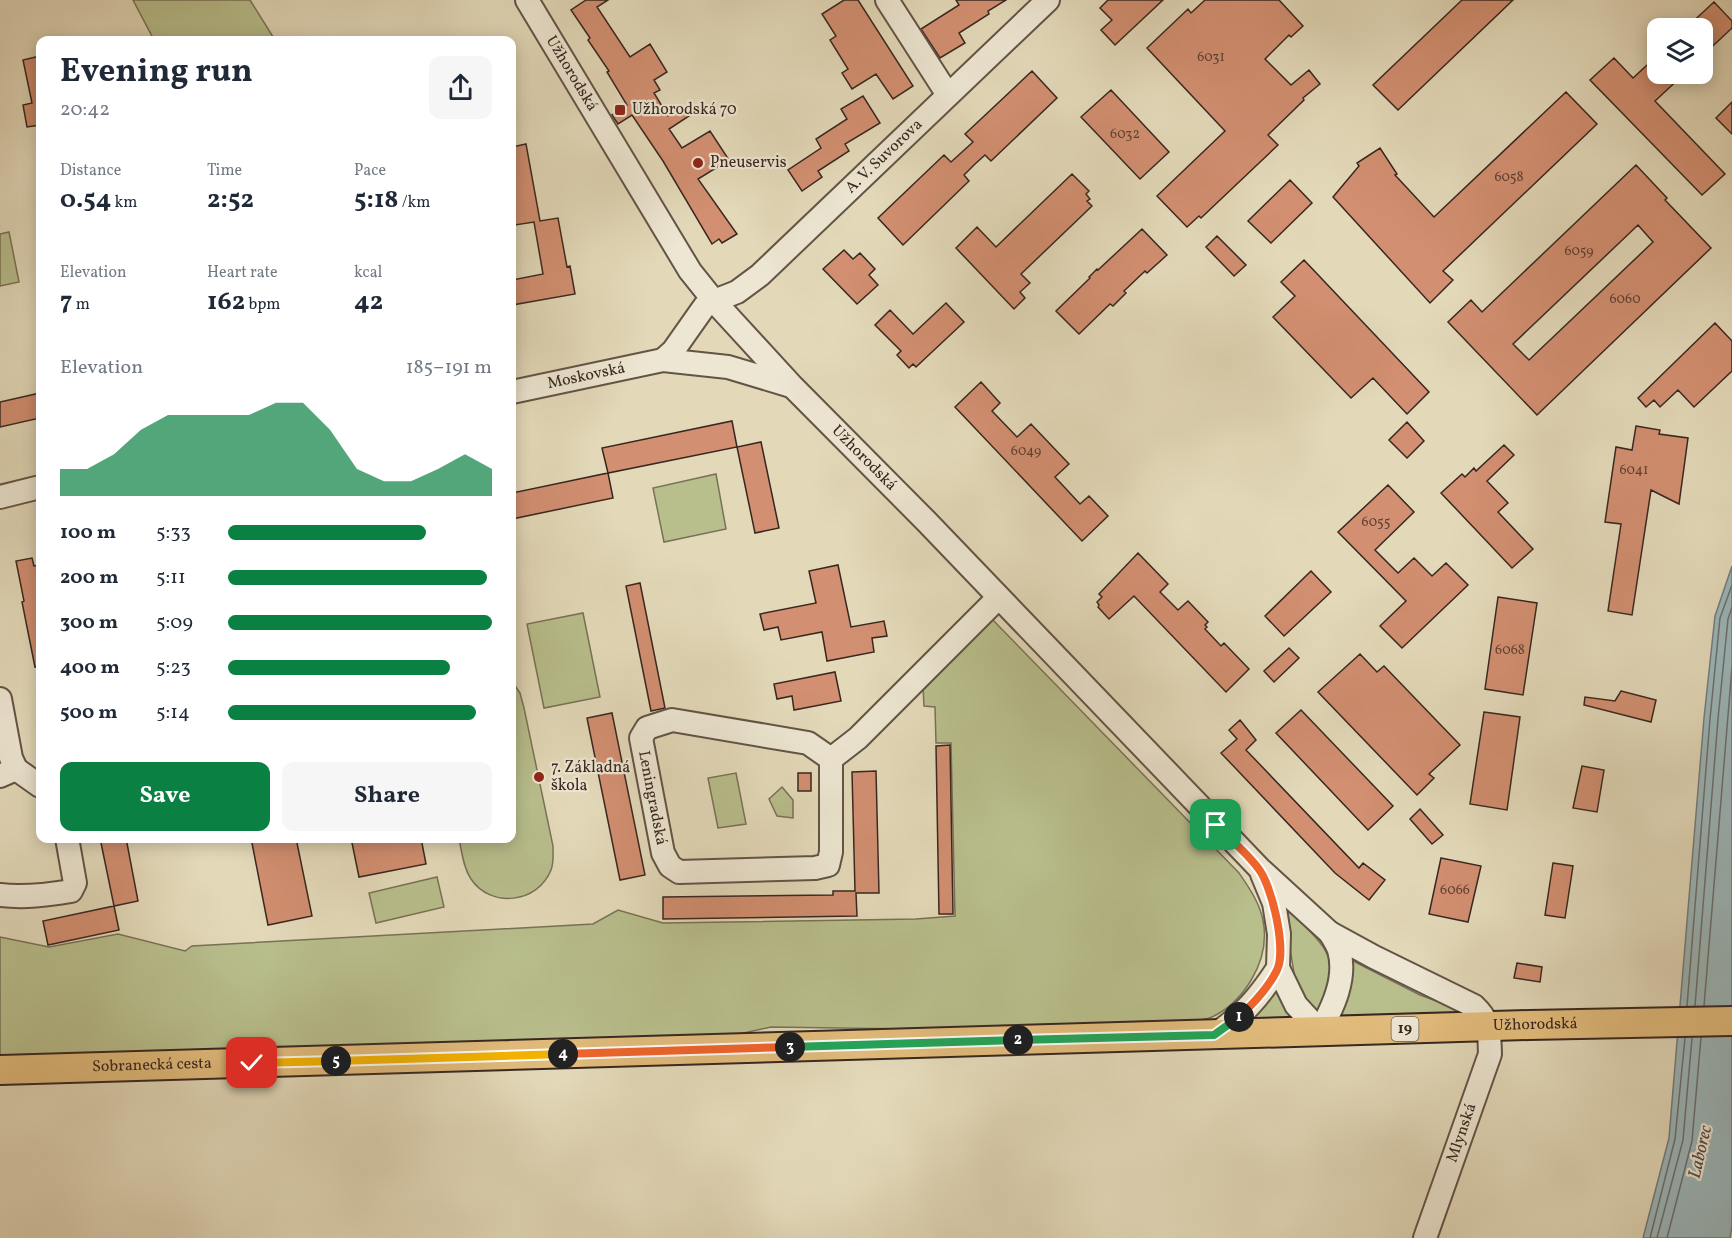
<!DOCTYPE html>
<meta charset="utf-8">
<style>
:root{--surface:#fff;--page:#f6f6f7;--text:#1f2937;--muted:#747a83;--accent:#0b8043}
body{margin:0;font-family:Vollkorn,serif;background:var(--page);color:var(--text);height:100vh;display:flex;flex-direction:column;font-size:22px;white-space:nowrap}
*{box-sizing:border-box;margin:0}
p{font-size:20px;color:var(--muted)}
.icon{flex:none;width:33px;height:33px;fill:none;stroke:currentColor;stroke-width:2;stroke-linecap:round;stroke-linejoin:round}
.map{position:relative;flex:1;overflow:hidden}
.side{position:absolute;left:36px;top:36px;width:480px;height:807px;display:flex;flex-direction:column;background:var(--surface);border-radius:12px;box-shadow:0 3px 15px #0003}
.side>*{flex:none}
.fabs{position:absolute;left:1647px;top:18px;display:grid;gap:12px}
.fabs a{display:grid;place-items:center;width:66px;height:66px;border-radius:12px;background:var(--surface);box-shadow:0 3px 15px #0003;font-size:30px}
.pin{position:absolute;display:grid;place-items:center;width:51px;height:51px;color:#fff;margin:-26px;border-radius:12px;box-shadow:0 3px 9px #0006}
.km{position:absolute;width:30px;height:30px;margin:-15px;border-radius:50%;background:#222;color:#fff;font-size:16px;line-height:30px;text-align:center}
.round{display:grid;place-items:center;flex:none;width:63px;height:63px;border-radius:12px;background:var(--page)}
.head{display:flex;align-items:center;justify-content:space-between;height:102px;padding:0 24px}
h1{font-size:33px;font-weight:700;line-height:45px}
.metrics{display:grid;grid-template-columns:repeat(3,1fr);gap:9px;height:102px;padding:6px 24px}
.metrics div{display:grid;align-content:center}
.metrics b{font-size:26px;font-weight:700}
.metrics small{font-size:16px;font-weight:400}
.metrics p{font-size:16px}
.chart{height:168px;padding:12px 24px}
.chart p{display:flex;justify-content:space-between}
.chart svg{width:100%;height:108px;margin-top:6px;fill:var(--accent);opacity:.7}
.action{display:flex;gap:12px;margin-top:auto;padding:12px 24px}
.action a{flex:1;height:69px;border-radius:12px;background:var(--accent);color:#fff;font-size:24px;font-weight:700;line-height:69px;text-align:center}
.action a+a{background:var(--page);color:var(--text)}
ul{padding:0 24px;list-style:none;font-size:20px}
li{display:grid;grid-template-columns:96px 72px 1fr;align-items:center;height:45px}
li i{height:15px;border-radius:8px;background:var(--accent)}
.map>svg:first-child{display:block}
.green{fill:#b8be8c;stroke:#787256;stroke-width:1.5}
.water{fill:#9bb7bb;stroke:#737d7d;stroke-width:1.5}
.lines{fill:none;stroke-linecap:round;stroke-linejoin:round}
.shore{stroke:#6a6f6e;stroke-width:1.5}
.building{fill:#d28f71;stroke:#382720;stroke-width:1.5;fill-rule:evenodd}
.minor-casing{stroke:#635446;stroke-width:26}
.major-casing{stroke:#382720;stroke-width:32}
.minor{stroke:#ede6d2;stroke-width:22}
.major{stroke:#e2bc7c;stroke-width:28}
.split-1-casing{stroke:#fff;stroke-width:12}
.split-2-casing{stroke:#fff;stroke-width:12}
.split-3-casing{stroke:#fff;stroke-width:12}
.split-4-casing{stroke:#fff;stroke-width:12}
.split-5-casing{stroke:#fff;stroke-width:12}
.split-6-casing{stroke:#fff;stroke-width:12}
.split-1{stroke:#f0652b;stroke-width:8}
.split-2{stroke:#22a559;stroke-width:8}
.split-3{stroke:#22a559;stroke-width:8}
.split-4{stroke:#f0652b;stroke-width:8}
.split-5{stroke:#f5b400;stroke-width:8}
.split-6{stroke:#f5b400;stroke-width:8}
.poi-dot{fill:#8f2418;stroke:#ede6d2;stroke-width:2}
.labels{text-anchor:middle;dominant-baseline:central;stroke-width:4.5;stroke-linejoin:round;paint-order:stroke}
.number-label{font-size:14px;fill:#5e4134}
.shield{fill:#ede6d2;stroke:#6e6055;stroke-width:1.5}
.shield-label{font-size:15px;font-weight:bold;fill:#382720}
.street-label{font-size:16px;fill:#382720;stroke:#ede6d2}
.poi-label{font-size:16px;fill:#382720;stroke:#ede6d2;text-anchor:start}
.water-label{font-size:18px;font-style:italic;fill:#514b47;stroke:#ede6d2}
</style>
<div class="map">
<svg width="1732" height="1238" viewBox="0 0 1732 1238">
<rect width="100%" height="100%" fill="#e3d9b9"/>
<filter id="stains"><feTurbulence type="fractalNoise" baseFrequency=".00333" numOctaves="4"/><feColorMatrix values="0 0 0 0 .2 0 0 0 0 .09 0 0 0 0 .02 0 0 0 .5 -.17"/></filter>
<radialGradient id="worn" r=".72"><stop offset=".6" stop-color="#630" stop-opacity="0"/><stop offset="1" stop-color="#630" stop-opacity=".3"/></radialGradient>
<path class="green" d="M133,0H250L275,40H154Z
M9,232L19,282L0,286V234Z
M716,474L726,529L664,542L653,488Z
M583,613L600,697L544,708L527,624Z
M990,617L1239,873C1250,889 1262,906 1264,927C1268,962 1244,1002 1212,1017C1203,1021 1190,1021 1180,1022L909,1029L771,1027L730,1036L0,1056V937L49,947L118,934L185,951L192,946L593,924L618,910L663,923L916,919L955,916L951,743H936L935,707L924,706L923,687Z
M512,681L520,693L524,708L553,846C553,854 554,862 551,870C538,903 491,909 471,879C463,867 462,852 459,839L512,838Z
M736,773L746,824L718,828L708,778Z
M782,787L793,800V818L777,816L769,799Z
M437,877L444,907L376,923L369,893Z
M1287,913H1291C1314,935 1339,954 1330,989C1327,998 1322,1006 1314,1012L1296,985L1285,918Z
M1351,960L1420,995L1461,1010L1464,1013L1342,1020L1338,1014Z
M1276,986L1291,1020L1251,1022L1249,1017Z"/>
<path class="water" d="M1732,566V1226L1730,1238H1643L1669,1138L1704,718L1715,616Z"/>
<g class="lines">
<path class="shore" d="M1687,1006L1710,719L1720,618L1732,585
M1695,1006L1718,719L1728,619L1732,607
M1704,1006L1732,667
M1650,1238L1675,1139L1685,1038
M1657,1238L1683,1140L1692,1038
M1667,1238L1692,1141L1701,1037"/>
</g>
<path class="building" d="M586,0H608L597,7L630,57L650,44L667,72L654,80L660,90L654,93L668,116L683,106L689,116L669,129L682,148L710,131L729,160L698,179L737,234L722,243L719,239L712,244L663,161L632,115L618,124L612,115L627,105L607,72L609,71L588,40L590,38L571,10Z
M844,0H858L913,86L893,99L876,74L852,89L842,73L848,69L830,40L836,36L822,14Z
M956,0H1006L988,11L989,14L959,33L965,43L940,58L921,29L959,5Z
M1108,0H1163L1115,45L1101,30L1112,20L1100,8Z
M1205,0H1279L1303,26L1291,37L1289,35L1265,59L1291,85L1309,70L1320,84L1303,98L1304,100L1268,135L1278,145L1201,218L1199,216L1187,227L1157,196L1225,131L1147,48L1188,9L1191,13Z
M1462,0H1513L1398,110L1373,85Z
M1714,2L1732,21V28L1702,56V28H1686Z
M1658,55V74H1684L1655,101L1725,174L1702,195L1590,80L1614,58L1633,78Z
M40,56V125L27,127L23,105L32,103L23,60Z
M1032,71L1057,98L991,161L985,155L975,164L964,175L969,181L903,245L878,218L944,155L951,162L973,142L965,134Z
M1111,90L1169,152L1140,179L1081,117Z
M1566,92L1597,124L1443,271L1453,280L1430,303L1333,197L1359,166L1357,163L1380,148L1397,174L1395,175L1434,217Z
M863,96L880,123L845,144L849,151L818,171L822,177L802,191L788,170L821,148L816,139L847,119L841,109Z
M1732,102V134L1716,118Z
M526,144L540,221L558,218L567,267L570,266L575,294L512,305V280L543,274L534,222L515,225L512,205V147Z
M1636,165L1667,198L1665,200L1711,248L1537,415L1448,322L1471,300L1482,312ZM1638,225L1653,242L1529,360L1513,344Z
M1072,174L1089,191L1086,194L1090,199L1087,201L1092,206L1021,274L1030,283L1020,292L1025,298L1014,309L956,248L977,227L996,247Z
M1290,180L1312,203L1271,243L1248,221Z
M1142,229L1167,255L1147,273L1145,271L1124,291L1126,293L1113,306L1110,304L1079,334L1056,311L1090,278L1089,277L1097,269L1098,270Z
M1217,236L1246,265L1234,276L1206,247Z
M844,250L853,259L860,253L875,269L869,275L878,285L857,304L823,269Z
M1304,260L1429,392L1407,414L1373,378L1351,398L1273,317L1295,296L1281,282Z
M946,303L964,322L916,367L913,364L909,368L897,355L901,351L875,325L890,310L913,334Z
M1715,323L1732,341V371L1694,407L1678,390L1660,407L1654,400L1646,407L1638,398Z
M981,382L1000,403L992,411L1017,437L1031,424L1069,464L1055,477L1080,504L1089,496L1108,516L1082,541L955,407Z
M40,393V418L0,427V402Z
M732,421L737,447L608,473L602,448Z
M1407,422L1424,441L1407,458L1389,440Z
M1636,426L1660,430L1659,434L1688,438L1679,504L1651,490L1632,615L1608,611L1621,524L1605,522L1616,447L1632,450Z
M761,442L779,528L755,533L737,447Z
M1504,445L1514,455L1487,481L1508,503L1498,512L1533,549L1512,568L1441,493L1462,474L1465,477L1474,468L1476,471Z
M608,473L613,498L512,519V493Z
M1388,485L1414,512L1375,550L1398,573L1414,558L1432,576L1446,563L1468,585L1402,648L1380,626L1406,601L1338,532Z
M1138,553L1168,584L1160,592L1178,610L1188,601L1208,622L1205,625L1207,627L1205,629L1221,646L1224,643L1249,669L1226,692L1134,596L1109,619L1098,607L1099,605L1097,602L1102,597L1099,594Z
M32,558L34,566L40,565V666L35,667L22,602L24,601L16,561Z
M838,565L851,627L884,621L887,636L872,638L874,652L827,661L822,632L781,640L778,627L764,630L760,614L816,603L809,571Z
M1311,571L1331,592L1284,636L1265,616Z
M640,583L665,708L651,711L626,586Z
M1498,597L1537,603L1523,695L1485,689Z
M1289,648L1299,658L1274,682L1264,671Z
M1360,654L1377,672L1384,666L1460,745L1429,774L1434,778L1417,795L1318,692Z
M835,672L841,701L794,710L792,696L777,699L774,684Z
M1621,691L1656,700L1651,722L1584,705L1585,697L1615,701Z
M1301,710L1393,806L1368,830L1276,733Z
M1484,712L1520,717L1507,810L1470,804Z
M612,713L645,875L620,880L587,718Z
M1240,720L1256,740L1246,750L1359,868L1363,863L1385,880L1369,900L1335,873L1221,753L1237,739L1229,730Z
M950,745L953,914H939L936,746Z
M1582,766L1604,770L1597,812L1573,808Z
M876,771L879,893H856L857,916L663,919V897L833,895V891H855L852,772Z
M798,773H811V791H798Z
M1420,809L1443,835L1432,844L1410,819Z
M100,838H126L138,901L114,906Z
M251,838H296L312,916L268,925Z
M351,838H421L426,864L359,877Z
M1441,858L1481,866L1468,922L1429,914Z
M1553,863L1573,866L1565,918L1545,915Z
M114,906L119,930L48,945L43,921Z
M1517,963L1542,967L1540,982L1514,978Z"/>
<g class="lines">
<defs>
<g id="minor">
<path id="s1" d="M527,0L690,271L714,301L792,386L926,521L1260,869L1330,933L1374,957L1474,1006C1491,1022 1489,1032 1490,1054L1425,1238"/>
<path d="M887,0L948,95"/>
<path id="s2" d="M663,360L673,351L704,307L714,301L737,292L760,275L1048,0"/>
<path id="s3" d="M512,392L663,360L728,367L791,386"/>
<path d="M0,497L40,487"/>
<path d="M0,699L11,758L16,769"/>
<path d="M672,720L808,743L831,759V852L828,865L815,868L679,872L670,866L663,853L641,738L647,728Z"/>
<path d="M831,759L858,738L998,598"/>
<path d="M0,776L16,769L40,786"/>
<path d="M1262,874L1274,903L1279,934L1278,968L1296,1005L1320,1031C1333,1007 1347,978 1339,950C1337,944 1333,938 1330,933"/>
<path d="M0,895C24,898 47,895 71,891L75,883L67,838"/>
<path d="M1214,1035C1243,1016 1259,997 1278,968"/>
</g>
<g id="major">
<path id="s4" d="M0,1070L1529,1025L1732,1021"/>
</g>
</defs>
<use href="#minor" class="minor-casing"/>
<use href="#major" class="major-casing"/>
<use href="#minor" class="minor"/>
<use href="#major" class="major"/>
</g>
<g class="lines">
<defs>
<path id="split-1" d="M1216,825C1230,839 1246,852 1258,868C1272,885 1287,950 1277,970C1269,987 1253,1004 1239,1017"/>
<path id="split-2" d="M1018,1040L1214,1035L1239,1017"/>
<path id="split-3" d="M790,1047L1018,1040"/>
<path id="split-4" d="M563,1054L790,1047"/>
<path id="split-5" d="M336,1061L563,1054"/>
<path id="split-6" d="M252,1063L336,1061"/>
</defs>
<use href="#split-1" class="split-1-casing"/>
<use href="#split-2" class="split-2-casing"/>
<use href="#split-3" class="split-3-casing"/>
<use href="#split-4" class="split-4-casing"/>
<use href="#split-5" class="split-5-casing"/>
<use href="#split-6" class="split-6-casing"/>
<use href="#split-1" class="split-1"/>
<use href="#split-2" class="split-2"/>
<use href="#split-3" class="split-3"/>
<use href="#split-4" class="split-4"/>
<use href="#split-5" class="split-5"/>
<use href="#split-6" class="split-6"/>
</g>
<g class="poi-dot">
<rect x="614" y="104" width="12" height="12" rx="3"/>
<circle cx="698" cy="163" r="6"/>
<circle cx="539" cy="777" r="6"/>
</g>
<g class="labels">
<g class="number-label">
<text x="1211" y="57">6031</text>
<text x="1125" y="134">6032</text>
<text x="1509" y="177">6058</text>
<text x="1579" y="251">6059</text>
<text x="1625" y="299">6060</text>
<text x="1026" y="451">6049</text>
<text x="1634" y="470">6041</text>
<text x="1376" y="522">6055</text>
<text x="1510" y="650">6068</text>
<text x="1455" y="890">6066</text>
</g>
<rect class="shield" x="1391.5" y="1017" width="27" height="24" rx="4.5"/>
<g class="shield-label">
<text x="1405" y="1029">19</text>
</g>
<g class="street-label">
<text stroke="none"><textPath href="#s1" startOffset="86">Užhorodská</textPath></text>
<text stroke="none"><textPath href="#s2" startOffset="304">A. V. Suvorova</textPath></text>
<text stroke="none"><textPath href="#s3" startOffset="76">Moskovská</textPath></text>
<text stroke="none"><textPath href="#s1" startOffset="572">Užhorodská</textPath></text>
<text transform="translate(652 798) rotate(79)">Leningradská</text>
<text stroke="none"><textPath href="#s4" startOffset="1536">Užhorodská</textPath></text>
<text stroke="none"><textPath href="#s4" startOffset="152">Sobranecká cesta</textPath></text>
<text transform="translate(1462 1133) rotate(-71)">Mlynská</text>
</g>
<g class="poi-label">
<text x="632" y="110">Užhorodská 70</text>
<text x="710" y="163">Pneuservis</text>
<text x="551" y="768">7. Základná<tspan x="551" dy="18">škola</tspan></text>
</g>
<g class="water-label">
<text transform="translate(1701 1152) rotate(-77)">Laborec</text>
</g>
</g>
<rect width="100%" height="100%" filter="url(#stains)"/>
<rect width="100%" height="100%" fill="url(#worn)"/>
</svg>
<div class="fabs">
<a><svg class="icon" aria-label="layers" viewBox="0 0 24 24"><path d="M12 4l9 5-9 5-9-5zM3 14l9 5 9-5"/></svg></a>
</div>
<div class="pin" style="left:1216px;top:825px;background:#1e9e55"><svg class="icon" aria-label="arrive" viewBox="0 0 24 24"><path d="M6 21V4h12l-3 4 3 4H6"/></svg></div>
<div class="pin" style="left:252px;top:1063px;background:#d93025"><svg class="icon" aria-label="check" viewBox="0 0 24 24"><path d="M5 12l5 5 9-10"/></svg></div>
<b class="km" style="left:1239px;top:1017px">1</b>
<b class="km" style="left:1018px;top:1040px">2</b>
<b class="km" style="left:790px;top:1047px">3</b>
<b class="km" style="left:563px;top:1054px">4</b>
<b class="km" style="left:336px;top:1061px">5</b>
<section class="side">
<div class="head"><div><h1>Evening run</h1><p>20:42</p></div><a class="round"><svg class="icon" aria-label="share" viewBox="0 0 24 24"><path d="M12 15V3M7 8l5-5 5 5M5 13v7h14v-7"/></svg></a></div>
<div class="metrics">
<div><p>Distance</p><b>0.54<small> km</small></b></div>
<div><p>Time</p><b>2:52</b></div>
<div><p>Pace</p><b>5:18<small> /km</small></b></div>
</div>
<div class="metrics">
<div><p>Elevation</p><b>7<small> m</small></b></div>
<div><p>Heart rate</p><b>162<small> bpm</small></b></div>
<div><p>kcal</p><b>42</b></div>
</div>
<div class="chart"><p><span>Elevation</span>185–191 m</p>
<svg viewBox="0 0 160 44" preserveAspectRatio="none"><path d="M0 44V33L10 33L20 27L30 17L40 11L50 11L60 11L70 11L80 6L90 6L100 17L110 33L120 38L130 38L140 33L150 27L160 33V44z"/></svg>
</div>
<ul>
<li><b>100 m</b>5:33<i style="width:75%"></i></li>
<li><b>200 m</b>5:11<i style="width:98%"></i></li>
<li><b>300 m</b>5:09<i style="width:100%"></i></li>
<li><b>400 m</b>5:23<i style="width:84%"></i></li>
<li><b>500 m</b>5:14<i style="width:94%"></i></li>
</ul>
<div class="action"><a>Save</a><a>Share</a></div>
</section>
</div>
